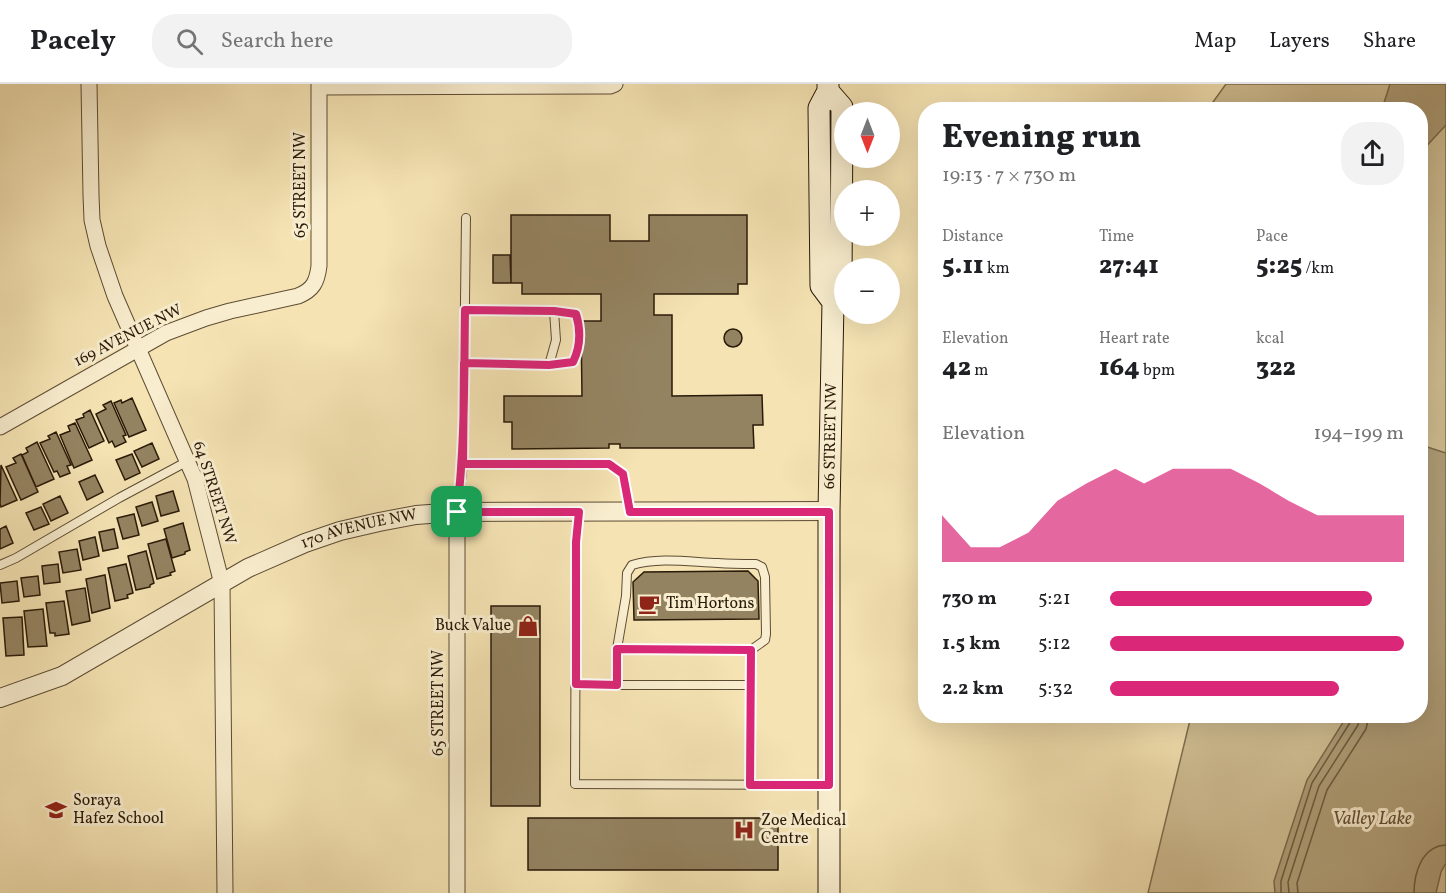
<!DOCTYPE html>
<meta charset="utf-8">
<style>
:root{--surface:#fff;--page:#f2f2f2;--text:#202124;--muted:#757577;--line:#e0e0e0;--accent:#db2777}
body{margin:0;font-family:Vollkorn,serif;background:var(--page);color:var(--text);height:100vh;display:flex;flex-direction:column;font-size:22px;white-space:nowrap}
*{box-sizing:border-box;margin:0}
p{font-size:20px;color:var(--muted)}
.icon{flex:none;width:33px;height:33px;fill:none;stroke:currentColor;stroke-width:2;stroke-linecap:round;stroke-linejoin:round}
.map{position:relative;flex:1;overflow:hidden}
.side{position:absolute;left:918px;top:18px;width:510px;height:621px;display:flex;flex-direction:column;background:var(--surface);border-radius:24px;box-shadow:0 6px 24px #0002}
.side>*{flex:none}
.needle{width:39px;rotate:180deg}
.tools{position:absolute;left:834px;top:18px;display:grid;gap:12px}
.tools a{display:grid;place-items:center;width:66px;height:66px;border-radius:50%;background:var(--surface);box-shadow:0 6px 24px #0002;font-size:30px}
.pin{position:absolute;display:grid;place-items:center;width:51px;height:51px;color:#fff;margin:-26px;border-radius:12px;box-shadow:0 3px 9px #0006}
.round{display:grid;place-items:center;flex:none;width:63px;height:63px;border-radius:24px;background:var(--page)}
.head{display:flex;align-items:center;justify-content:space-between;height:102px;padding:0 24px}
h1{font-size:33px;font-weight:800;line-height:45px}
.stats{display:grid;grid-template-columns:repeat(3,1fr);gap:9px;height:102px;padding:6px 24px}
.stats div{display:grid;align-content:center}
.stats b{font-size:26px;font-weight:800}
.stats small{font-size:16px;font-weight:400}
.stats p{font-size:16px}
.chart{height:168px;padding:12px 24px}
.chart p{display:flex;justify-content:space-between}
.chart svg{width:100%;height:108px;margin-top:6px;fill:var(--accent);opacity:.7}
ul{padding:0 24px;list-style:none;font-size:20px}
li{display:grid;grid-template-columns:96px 72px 1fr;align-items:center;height:45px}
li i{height:15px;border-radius:8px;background:var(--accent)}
header{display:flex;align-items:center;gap:36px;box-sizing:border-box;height:84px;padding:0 30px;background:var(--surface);border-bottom:2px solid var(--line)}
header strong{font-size:28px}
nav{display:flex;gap:33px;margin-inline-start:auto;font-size:21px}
.search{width:420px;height:54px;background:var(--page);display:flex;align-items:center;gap:15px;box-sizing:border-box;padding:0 21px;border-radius:24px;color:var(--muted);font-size:22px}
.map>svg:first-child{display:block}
.green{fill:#d2c196;stroke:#7e6e4f;stroke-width:1.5}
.water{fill:#b09f79;stroke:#7a6a4c;stroke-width:1.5}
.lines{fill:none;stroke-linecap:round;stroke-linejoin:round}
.shore{stroke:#6d5c40;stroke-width:1.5}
.building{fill:#948361;stroke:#2a1a08;stroke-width:1.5}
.service-casing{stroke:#5d4c33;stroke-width:10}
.minor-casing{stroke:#5d4c33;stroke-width:17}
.tertiary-casing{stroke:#5d4c33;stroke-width:20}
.secondary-casing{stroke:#2a1a08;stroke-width:23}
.service{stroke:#f8edce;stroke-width:8}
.minor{stroke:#f8edce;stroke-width:15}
.tertiary{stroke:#f8edce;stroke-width:18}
.secondary{stroke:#f8edce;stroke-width:21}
.route-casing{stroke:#fff;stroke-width:12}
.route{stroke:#db2777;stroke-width:8}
.labels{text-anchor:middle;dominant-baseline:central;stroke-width:6;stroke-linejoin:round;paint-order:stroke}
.street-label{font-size:16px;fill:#2a1a08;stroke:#f8edce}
.poi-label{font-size:16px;fill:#2a1a08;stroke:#f8edce;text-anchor:start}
.water-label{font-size:18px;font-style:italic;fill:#604f35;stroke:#f8edce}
</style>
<header>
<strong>Pacely</strong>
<div class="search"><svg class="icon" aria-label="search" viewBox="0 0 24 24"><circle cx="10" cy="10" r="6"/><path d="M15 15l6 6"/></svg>Search here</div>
<nav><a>Map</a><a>Layers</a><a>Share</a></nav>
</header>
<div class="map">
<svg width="1446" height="809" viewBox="0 0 1446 809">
<rect width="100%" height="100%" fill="#f5e3b3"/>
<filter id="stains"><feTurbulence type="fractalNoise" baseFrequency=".00333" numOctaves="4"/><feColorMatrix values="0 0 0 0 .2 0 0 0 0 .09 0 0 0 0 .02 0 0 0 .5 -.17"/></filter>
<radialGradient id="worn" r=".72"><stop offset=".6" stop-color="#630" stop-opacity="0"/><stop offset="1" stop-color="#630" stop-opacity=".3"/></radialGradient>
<path class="green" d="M1226,0H1446V809H1148L1191,632H1420V26L1208,25Z"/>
<path class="water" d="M1390,0H1446V41L1421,68L1420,26L1382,25Z
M1421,361L1446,369V779L1441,788L1436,809H1275L1274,797L1307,696L1347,632H1420Z"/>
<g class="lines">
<path class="shore" d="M1281,809V797L1312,699L1351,637L1352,632
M1289,809L1288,798L1319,702L1358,641L1360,632
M1298,809L1297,799L1327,706L1366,645L1369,632
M1414,809C1414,789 1422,762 1446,761"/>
</g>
<path class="building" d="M511,131H610V157H649V131H747V200H738V210H654V231H672V312L762,311L763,341H753L754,364H620V360H609V364L512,365V338H504V312H582L581,237H601V210H522V199H511Z
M493,171H510L511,199H493Z
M724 254a9 9 0 1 1 18 0a9 9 0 1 1-18 0Z
M132,314L146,346L129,353L114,319L121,316L122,319Z
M111,317L126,351L123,352L126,358L115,363L112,357L109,359L96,330L106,325L103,321Z
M90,326L104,357L89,364L76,336L84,333L83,330Z
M75,339L92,376L74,384L60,351L70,347L68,342Z
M56,348L71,381L67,382L70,389L60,393L57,387L54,388L40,359L50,355L48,352Z
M37,358L54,395L36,403L22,371L28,368L26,364Z
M152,359L159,375L142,383L134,367Z
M21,370L38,408L21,416L6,383L16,379L13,374Z
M132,370L140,389L125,396L116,376Z
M1,381L17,416L1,423L0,420Z
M95,391L103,408L87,416L79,398Z
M173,407L179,427L161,432L156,412Z
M60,412L68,429L51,437L43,420Z
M152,418L158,437L142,442L136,423Z
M41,423L49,440L34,446L26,429Z
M134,430L139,451L123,455L117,434Z
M183,439L190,466L185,468V470L172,474L164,445Z
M6,442L13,459L0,465V445Z
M114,445L118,464L103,467L99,448Z
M95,453L99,472L83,476L79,457Z
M166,455L175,487L170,489L171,491L157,495L148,460Z
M77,465L81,486L63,489L59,468Z
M146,467L154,499L150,501V503L136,506L128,472Z
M58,480L60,498L44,500L42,482Z
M126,480L133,509L127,511L128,514L115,517L108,484Z
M748,487L758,497L759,535L634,536L633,498L644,488Z
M105,491L110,524L92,529L86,495Z
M38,492L40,511L24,513L21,494Z
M17,497L19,517L2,519L0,499Z
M85,504L90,537L72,541L66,507Z
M64,517L69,550L55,552V549H50L46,519Z
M491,522H540V722H491Z
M43,525L47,562L28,563L24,527Z
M22,533L24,571L6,572L3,534Z
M528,734H778V786H528Z"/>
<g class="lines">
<defs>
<path id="service" d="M464,279L549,281L556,256L554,227L465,226
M549,281L573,278C581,262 581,247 576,230L554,227
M463,380L466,134
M457,428L463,380H609L623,390L630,426
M579,428L576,458L575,700L827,701
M0,481L16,474L119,414L188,377
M617,565L626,512L627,489L632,481C659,473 690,478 718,479C731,480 744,480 756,480L762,483L765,493L766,550L765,556L751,566
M576,601H617V565L751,566V701
M617,601H751"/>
<path id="minor" d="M89,0L91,111L92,136L98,162L115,212L195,395L222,500L225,809
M319,3L610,2L615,0
M0,343L166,249L206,234L230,227L298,212C313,206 317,198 319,182V0
M457,428V809"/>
<g id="tertiary">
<path id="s1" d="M0,614L62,592L248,484L305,459L340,447L379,438L416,431L457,428L829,427"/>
</g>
<path id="secondary" d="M828,0V7L819,24L821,202L833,218
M828,7L842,23L841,200L833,218L829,427V809"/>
</defs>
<use href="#service" class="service-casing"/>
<use href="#minor" class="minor-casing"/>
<use href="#tertiary" class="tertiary-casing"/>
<use href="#secondary" class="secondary-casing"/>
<use href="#service" class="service"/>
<use href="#minor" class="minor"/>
<use href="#tertiary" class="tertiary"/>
<use href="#secondary" class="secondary"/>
</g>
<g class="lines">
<defs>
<path id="route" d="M457,428H579L576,458V600L617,601V565L751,566L750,701H829V428H630L623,390L609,380H463L464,279L549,281L573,278C581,262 581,247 576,230L554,227L465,226C464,294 465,361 457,428"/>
</defs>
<use href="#route" class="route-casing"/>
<use href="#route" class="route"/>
</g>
<defs>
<symbol id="cafe-bare" viewBox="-9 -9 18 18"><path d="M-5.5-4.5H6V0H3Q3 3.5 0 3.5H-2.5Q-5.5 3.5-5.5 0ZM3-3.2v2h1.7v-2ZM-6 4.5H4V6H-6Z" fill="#8f2418" stroke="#f8edce" stroke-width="2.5" paint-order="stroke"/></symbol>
<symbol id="shop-bare" viewBox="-9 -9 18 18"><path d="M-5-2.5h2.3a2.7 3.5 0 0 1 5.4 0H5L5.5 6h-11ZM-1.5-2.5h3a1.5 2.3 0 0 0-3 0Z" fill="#8f2418" stroke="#f8edce" stroke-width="2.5" paint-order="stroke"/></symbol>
<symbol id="school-bare" viewBox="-9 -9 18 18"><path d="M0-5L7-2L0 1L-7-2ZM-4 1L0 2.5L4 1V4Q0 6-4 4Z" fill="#8f2418" stroke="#f8edce" stroke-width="2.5" paint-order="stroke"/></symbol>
<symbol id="hospital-bare" viewBox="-9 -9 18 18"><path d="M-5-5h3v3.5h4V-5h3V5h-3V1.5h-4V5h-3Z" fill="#8f2418" stroke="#f8edce" stroke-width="2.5" paint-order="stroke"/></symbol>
</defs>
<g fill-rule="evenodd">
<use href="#cafe-bare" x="634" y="505" width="30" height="30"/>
<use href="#shop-bare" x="513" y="527" width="30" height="30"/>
<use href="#school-bare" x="41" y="711" width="30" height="30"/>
<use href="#hospital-bare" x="729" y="731" width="30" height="30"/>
</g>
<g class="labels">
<g class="street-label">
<text transform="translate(301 101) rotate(-90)">65 STREET NW</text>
<text transform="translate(128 252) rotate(-27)">169 AVENUE NW</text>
<text transform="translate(831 352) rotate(-89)">66 STREET NW</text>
<text transform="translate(214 409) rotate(72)">64 STREET NW</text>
<text stroke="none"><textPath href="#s1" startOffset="399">170 AVENUE NW</textPath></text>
<text transform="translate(439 619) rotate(-90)">65 STREET NW</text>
</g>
<g class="poi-label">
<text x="666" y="520">Tim Hortons</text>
<text x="511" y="542" text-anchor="end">Buck Value</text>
<text x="73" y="717">Soraya<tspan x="73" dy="18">Hafez School</tspan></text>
<text x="761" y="737">Zoe Medical<tspan x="761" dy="18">Centre</tspan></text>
</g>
<g class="water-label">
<text x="1372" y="735">Valley Lake</text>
</g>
</g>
<rect width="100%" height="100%" filter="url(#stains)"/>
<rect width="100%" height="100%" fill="url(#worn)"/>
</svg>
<div class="tools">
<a><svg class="needle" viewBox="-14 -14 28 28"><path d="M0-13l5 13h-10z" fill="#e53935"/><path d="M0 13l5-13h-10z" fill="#757577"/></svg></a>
<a>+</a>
<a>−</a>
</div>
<div class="pin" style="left:457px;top:428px;background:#1e9e55"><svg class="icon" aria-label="arrive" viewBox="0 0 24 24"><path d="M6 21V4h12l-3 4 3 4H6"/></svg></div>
<section class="side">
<div class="head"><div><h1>Evening run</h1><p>19:13 · 7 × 730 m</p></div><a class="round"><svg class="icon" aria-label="share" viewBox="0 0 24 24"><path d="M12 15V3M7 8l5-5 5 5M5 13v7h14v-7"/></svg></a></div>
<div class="stats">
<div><p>Distance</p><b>5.11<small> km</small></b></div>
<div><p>Time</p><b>27:41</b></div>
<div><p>Pace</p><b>5:25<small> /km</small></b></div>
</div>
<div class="stats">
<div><p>Elevation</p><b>42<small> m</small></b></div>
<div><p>Heart rate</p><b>164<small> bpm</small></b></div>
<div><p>kcal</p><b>322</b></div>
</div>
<div class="chart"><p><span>Elevation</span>194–199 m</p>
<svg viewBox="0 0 160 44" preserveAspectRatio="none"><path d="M0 44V25L10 38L20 38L30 32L40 19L50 12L60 6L70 12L80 6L90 6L100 6L110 12L120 19L130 25L140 25L150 25L160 25V44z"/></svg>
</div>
<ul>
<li><b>730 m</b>5:21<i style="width:89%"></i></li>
<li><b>1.5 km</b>5:12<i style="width:100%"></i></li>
<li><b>2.2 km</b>5:32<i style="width:78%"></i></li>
</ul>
</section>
</div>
